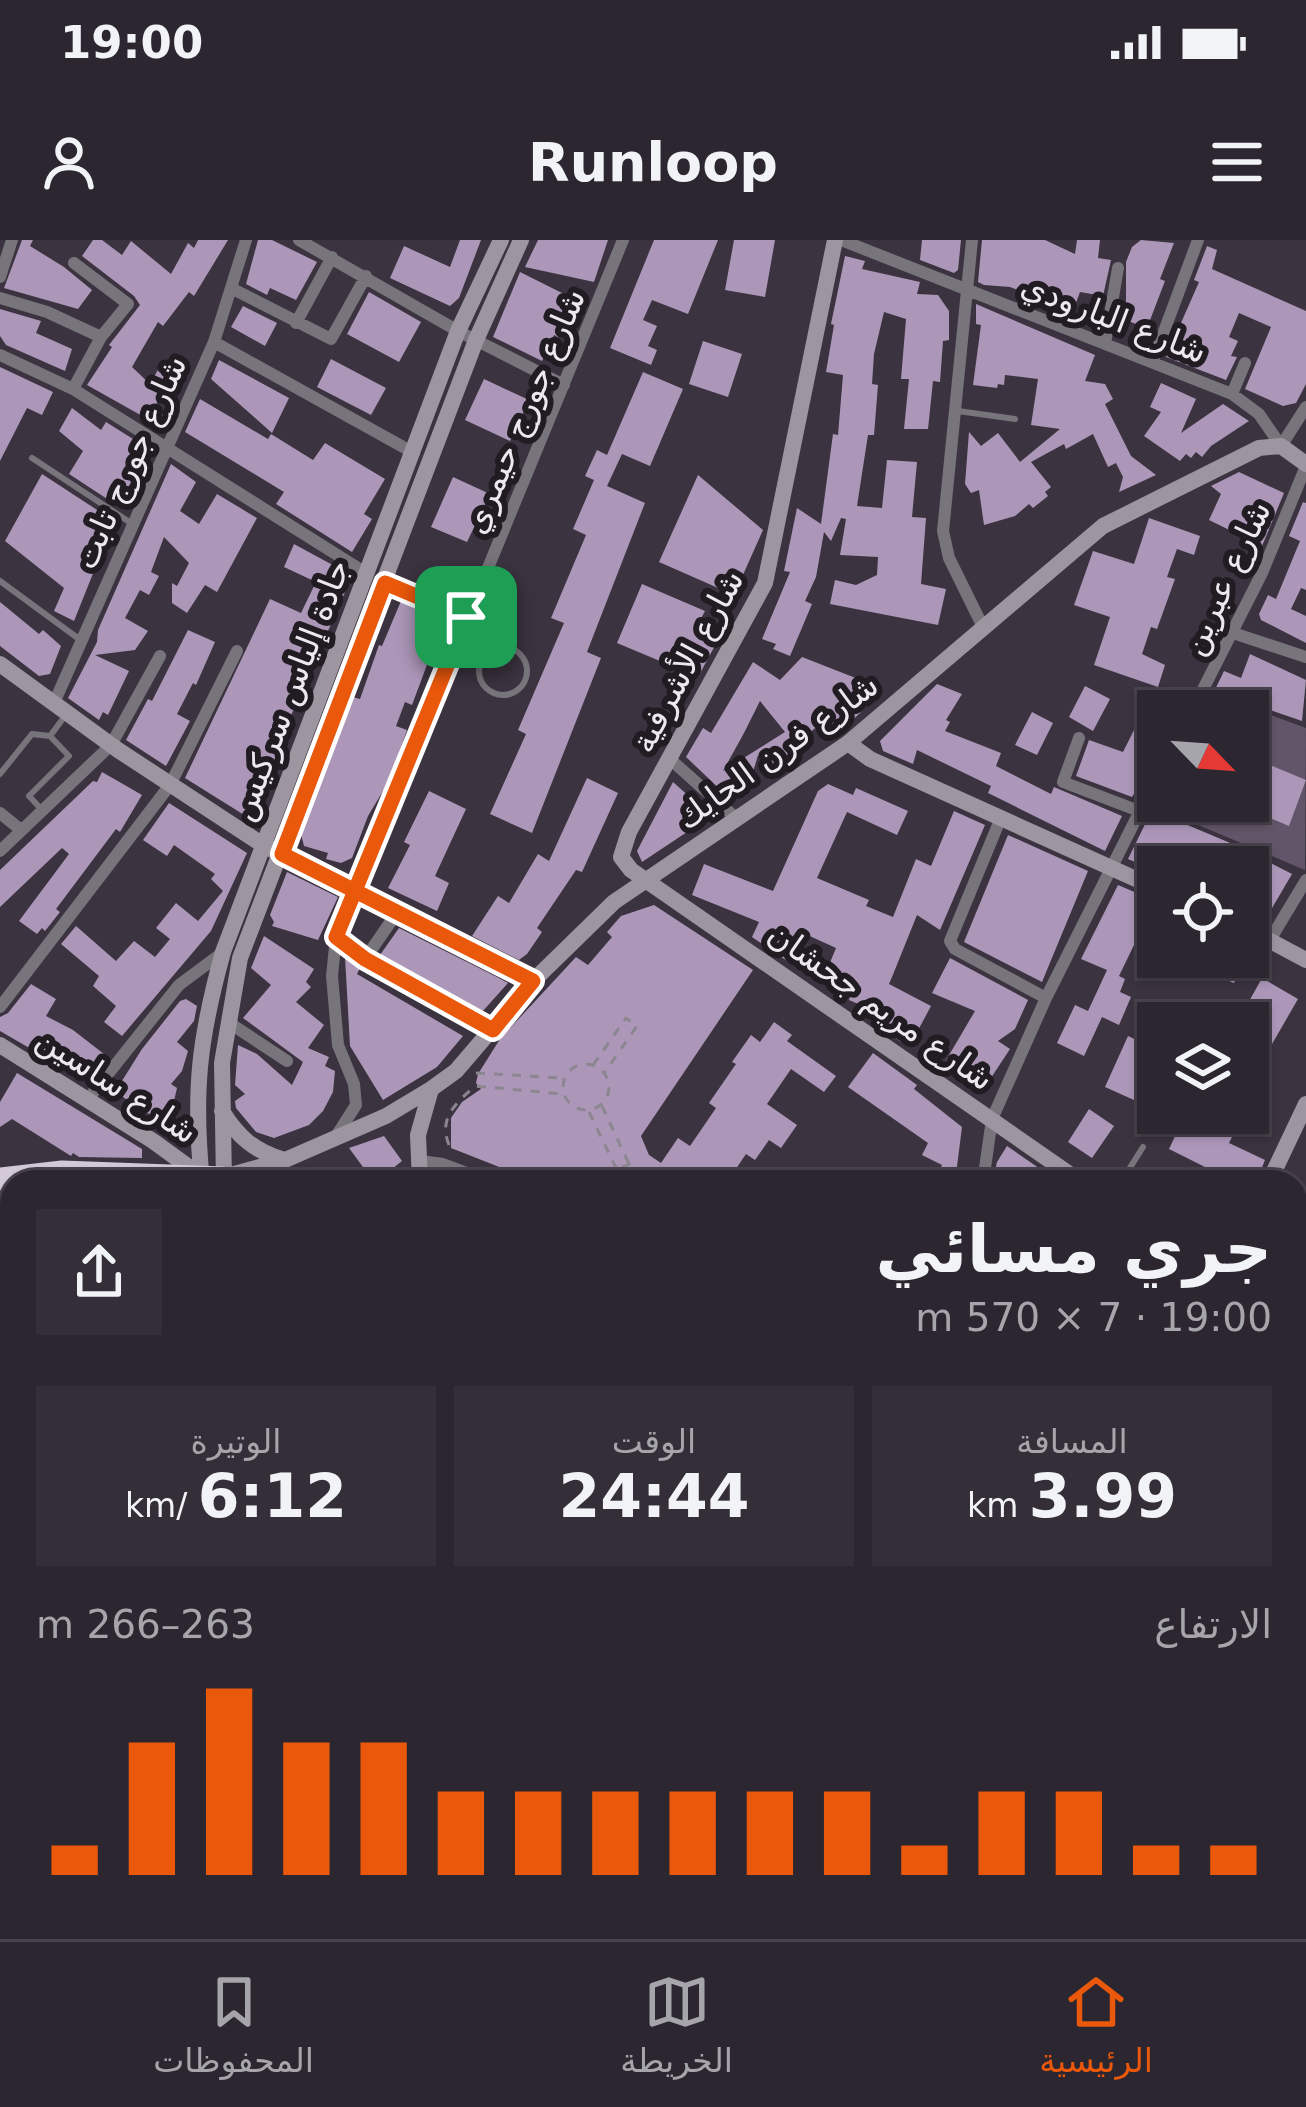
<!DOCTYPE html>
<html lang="ar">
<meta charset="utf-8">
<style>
:root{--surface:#2c2630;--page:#342e38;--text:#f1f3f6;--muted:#a6a5ab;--line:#48434c;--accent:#ea580c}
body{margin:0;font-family:"DejaVu Sans","Noto Sans Arabic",sans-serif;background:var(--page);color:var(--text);direction:rtl;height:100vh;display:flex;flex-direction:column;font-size:45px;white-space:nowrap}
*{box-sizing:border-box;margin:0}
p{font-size:39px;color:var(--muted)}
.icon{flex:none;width:66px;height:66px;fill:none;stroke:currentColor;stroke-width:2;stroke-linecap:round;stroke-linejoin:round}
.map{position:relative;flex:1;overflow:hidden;direction:ltr}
.panel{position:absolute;left:0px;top:930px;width:1308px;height:771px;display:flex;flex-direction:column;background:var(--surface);border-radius:36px 36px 0 0;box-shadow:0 3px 9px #0004,0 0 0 3px var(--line);direction:rtl}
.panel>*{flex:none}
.needle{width:78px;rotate:115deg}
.tools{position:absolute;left:1137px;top:450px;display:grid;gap:24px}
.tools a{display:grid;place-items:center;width:132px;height:132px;border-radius:0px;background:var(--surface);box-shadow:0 3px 9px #0004,0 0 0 3px var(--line);font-size:60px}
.pin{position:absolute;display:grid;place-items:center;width:102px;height:102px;color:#fff;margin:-51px;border-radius:24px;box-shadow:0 6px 18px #0006}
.round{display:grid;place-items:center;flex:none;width:126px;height:126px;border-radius:0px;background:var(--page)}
.overview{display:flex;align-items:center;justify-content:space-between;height:204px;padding:0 36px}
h1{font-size:66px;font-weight:700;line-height:90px}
.metrics{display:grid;grid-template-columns:repeat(3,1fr);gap:18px;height:204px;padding:12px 36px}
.metrics div{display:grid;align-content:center;border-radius:0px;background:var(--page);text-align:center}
.metrics b{font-size:60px;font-weight:700}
.metrics small{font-size:33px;font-weight:400}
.metrics p{font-size:33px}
.chart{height:336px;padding:24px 36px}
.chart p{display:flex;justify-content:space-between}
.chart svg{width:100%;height:216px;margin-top:12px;stroke:var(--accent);stroke-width:6}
.status{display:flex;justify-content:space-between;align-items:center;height:84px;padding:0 60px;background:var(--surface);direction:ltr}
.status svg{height:33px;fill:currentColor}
header{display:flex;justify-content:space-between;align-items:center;height:156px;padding:0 36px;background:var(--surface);font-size:54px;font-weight:700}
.tab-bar{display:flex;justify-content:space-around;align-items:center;height:168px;border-top:3px solid var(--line);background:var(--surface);font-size:33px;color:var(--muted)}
.tab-bar a{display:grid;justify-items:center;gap:6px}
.tab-bar .selected{color:var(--accent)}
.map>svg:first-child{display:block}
.green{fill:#625569}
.building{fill:#ad97b9;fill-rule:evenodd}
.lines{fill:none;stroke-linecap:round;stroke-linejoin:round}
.path{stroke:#8c8690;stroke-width:3;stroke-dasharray:9 9;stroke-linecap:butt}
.lane{stroke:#78747b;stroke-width:6}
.street{stroke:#78747b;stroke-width:12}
.secondary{stroke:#9d96a1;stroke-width:16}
.highway{stroke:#d3c9d9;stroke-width:21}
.route-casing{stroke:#fff;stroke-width:24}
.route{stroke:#ea580c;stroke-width:15}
.labels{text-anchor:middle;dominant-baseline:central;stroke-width:12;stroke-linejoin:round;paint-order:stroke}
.street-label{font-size:33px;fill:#ede8f0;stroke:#201c22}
</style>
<div class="status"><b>19:00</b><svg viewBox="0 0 49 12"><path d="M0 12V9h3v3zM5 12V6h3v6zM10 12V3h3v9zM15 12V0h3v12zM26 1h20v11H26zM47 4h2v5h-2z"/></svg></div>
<header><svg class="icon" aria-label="menu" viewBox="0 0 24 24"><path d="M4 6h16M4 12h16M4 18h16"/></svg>Runloop<svg class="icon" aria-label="person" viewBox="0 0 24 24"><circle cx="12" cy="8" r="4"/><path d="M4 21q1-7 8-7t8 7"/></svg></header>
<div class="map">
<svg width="1306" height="1699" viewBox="0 0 1306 1699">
<rect width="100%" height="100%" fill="#3b3340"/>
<path class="green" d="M1257,470L1306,488L1305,630L1153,566L1158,557V561H1248V477Z"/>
<path class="building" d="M22,0H33L30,6L64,27L92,50L78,69L4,48Z
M93,0H102L122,15L131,1L171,34L188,3L194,8L198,0H228L194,56L189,52L163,86L158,82L132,127L150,144L159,128L170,133L155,167L167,171L160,186L87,145L112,107L109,105L140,65L134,56L82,16Z
M258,0H272L317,22L296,60L270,48L267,55L246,44Z
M460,0H481L459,58L450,66L390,38L404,6L450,27Z
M538,0H608L594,42L525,27Z
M654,0H718L688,74L652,60L643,80L657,86L648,106L657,110L651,125L610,108Z
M734,0H775L765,57L725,50Z
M922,0H961L958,30L954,33L920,20Z
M982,0H1045L1075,14L1077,0H1100L1098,18L1111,20L1103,56L1080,52L1070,79L1043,68L1046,60L1010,47L984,45L978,42Z
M1141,0L1174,3L1160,39L1165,41L1147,88L1120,78L1126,62V22L1132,7Z
M1207,6L1217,10L1212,29L1306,71V144L1296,163L1283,166L1245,149L1271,87L1239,73L1229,97L1238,101L1231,116L1237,117L1226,140L1166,117L1199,42L1194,40Z
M845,16L865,21L862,29L920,42L917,54L938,55L949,71V100L943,101L940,142L933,141L928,189H904L909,139H901L906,79L884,72L874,114L872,144L878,145L874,195H868L857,266L882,268L887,220L917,222L912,277L926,278L921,344L946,349L938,385L830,364L835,340L856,345L877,335L878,317L840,315L846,279L841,278L831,301L824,292L816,337L805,361L812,364L790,416L773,409L776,404L762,399L790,332L784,331L797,268L821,284L833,194L838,195L843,135L826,132L834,85L831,84Z
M520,32L574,59L558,97L554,95L542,121L493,97Z
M369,52L421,82L399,122L347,94Z
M976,64L1095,115L1085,141L1105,144L1113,159L1105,164L1131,216L1156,235L1119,252L1123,237L1116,223L1108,227L1093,194L1066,209L1064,204L1031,222L1051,247L1045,252L1048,256L1033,268L1029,264L1015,276L984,285L979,250L971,253L965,244L969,192L981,206L998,193L1020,222L1060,189L1031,185L1038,139L1005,135L1004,145L998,144L997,148L973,145L981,85L976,84Z
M243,66L277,83L265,106L231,87Z
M0,69L41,81L36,93L72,109L65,131L6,105L0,96Z
M703,101L742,114L728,157L689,144Z
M331,119L386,148L371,175L317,147Z
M219,120L289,158L272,193L211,139Z
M0,127L53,152L42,175L27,168L0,221Z
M643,132L683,149L650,226L622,214L607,246L645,263L587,412L601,418L532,593L490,574L526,494L518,490L564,383L551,378L586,295L573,289L594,240L585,236L597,210L607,215Z
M484,139L529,160L510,201L465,180Z
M1161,143L1196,159L1181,193L1223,164L1249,181L1211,206L1202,217L1196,212L1191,218L1186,214L1180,221L1144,196L1161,172L1150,167Z
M200,159L268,199L271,194L313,220L325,203L385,239L364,274L372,279L352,312L276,264L284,252L185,192Z
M72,168L101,190L106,182L149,209L118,266L69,234L83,211L59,191Z
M171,224L196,242L180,271L199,284L217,254L257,278L217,352L205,345L187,373L172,363V343L177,346L189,323L164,297L151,332L159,336L149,355L140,350L125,378L148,391L135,410L95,415L129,431L108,475L103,472L99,480L68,458L97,402L98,390Z
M1239,232L1284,253L1262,306L1209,280L1221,254L1211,246Z
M42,234L114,281L74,381L54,371L64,348L5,301Z
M698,235L763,290L734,355L659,322Z
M453,237L490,254L467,302L431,287Z
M1303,262L1306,263V350L1301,348L1291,369L1306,376V403L1261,380L1259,374L1268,355L1276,359L1300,301L1289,296Z
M1149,278L1200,296L1194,315L1177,309L1167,337L1175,339L1157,389L1151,387L1142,414L1165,425L1158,447L1094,425L1110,377L1074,365L1093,311L1134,324Z
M294,304L340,329L349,343L275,512L283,516L249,578L185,538L270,359L301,373L316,342L284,327Z
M642,344L705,371L697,386L718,400L698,437L617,403Z
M401,361L444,379L412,465L405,462L396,486L407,490L389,541L368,576L352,618L341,623L326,619L328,613L304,606L301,594L353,457L360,459L379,405L382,406Z
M0,362L39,394L43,390L61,406L50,434L39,436L0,406Z
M188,390L215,402L196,445L193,443L177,474L190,481L166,526L126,500L148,459L152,461Z
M1250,414L1306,440L1302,481L1252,464L1250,471H1233L1234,467L1211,458L1224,431L1241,438Z
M802,417L871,444L880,454L839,493L825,480L792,507L798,516L770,534L758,515L746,556L725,554L686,517L703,488L711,493L753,422L780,440ZM760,461L785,492L723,531L744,493Z
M937,444L962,454L946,480L950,482L945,491L1001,513L996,526L1051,554L1054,547L1122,576L1105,611L988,553L991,546L917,510L913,524L883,511L880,501Z
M1085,446L1110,459L1093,491L1069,477Z
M1150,458L1158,463V516L1132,557L1076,536L1089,500L1123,512Z
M1032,472L1053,483L1037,515L1015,505Z
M1248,516L1306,540L1289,586L1248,569Z
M102,532L142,555L120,592L116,589L56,669L60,672L45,691L42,688L37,694L19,681L69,614L62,608L0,667V630L93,541L97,542Z
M587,538L618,553L582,632L576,630L537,688L542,692L527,714L519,720L472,696L498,656L509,663L538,614L549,621Z
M673,542L711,576L642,622L637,611Z
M828,544L853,555L856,548L908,571L897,595L847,572L817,638L869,660L866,666L893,677L916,619L931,626L954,571L985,585L940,690L917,675L892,737L889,744L931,766L915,796L906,792L900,801L877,785L881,778L861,769L863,766L849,760L850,757L822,742L836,708L803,693L790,723L752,697L759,682L692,655L704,624L773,651L818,551Z
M429,551L466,569L435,636L449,643L437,671L388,648L410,605L404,602Z
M169,563L247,613L211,691L122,796L104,782L116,766L93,746L99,736L61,704L76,686L116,721L134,701L155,717L170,699L156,688L176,663L198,681L223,651L211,639L215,634L174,605L167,616L143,600Z
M1152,570L1235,605L1227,627H1158V632L1128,619Z
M1008,595L1088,631L1042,742L964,702Z
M1259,617L1292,634L1268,675L1248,667V634Z
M287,632L338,657L318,700L272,686L274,682L270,675Z
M1118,645L1158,662V715L1134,705L1119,736L1125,739L1120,752L1131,757L1119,785L1102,777L1084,816L1057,803L1075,765L1088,771L1107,730L1081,719Z
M654,665L753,730L641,896L649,915L661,923L678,898L690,906L716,868L709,863L736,824L732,822L751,795L760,802L774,782L792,795L787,801L836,836L824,852L791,829L767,864L797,885L781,908L769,900L755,920L746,914L727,942H537L451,908V878L462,862L481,849L476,843L478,834L500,799L576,717L588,725L612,697L607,692L621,676Z
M399,688L497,737L508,743L482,772L380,715Z
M264,696L314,729L306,742L311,747L296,762L324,785L308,808L329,817L325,826L335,831L333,852L323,871L309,885L274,898L256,892L236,868L235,861L245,854L235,845L238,805L257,814L292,845L303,822L243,778L271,745L251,728Z
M345,717L360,728L357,734L463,796L437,827L383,860L350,806Z
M1198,717H1245L1234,743L1195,727Z
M950,718L1028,760L1015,789L998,801L1010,809L985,847L945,822L975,771L932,753Z
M1262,738L1298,759L1268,811L1248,799V783H1237Z
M31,744L56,759L46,776L73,790L104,814L83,839L0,791V777L8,773Z
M186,759L197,766L194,781L177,802L188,811L182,831L171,844L177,848L168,886L115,852L142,809L180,761Z
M1128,796L1156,809L1134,860L1105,847Z
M873,813L917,845L914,849L962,887L955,942H934L942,925L922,915L928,903L848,847Z
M17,833L142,909V918L79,917L73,913L71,916L12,879L0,887V862Z
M1089,869L1114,886L1092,918L1068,902Z
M1186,873H1244L1229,903L1265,920L1256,942H1227L1217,937L1219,934L1169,909Z
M384,896L402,921L392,929L402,942H374L349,908Z
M1007,906L1059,942H1004L994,936L997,922Z
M12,1013V1086L0,1103V1024Z
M0,1305L12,1314V1413L0,1405Z
M0,1510L12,1520V1582L0,1576Z"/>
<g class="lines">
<path class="path" d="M563 847a23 23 0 1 1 46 0a23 23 0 1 1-46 0Z
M593,825L626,778L637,786L605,832
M476,833L562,838
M602,866L629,924
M589,872L617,930
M449,905C438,878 456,863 475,846L563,854
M623,927L630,942
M616,942L617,930L629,924L639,930L641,942
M727,1689L735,1699
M280,1699L283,1689"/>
<path class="lane" d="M958,171L1015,179
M32,218L131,283
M0,341L79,399
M479 431a24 24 0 1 1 48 0a24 24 0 1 1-48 0Z
M457,410L481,421
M50,496L65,476
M0,534L32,494L50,496L69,516L29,556L42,570
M1185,732L1191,717
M1121,942L1143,907
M605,1699L611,1689"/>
<path class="street" d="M299,0L458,91L564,145
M841,0L1232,154L1259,174L1281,206L1306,167
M972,0L943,291L949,318L984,389
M74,23L128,64L101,97
M0,37L12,0
M231,48L331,99L366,36
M0,58L47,72L101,97L73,149
M296,83L332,17
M214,102L414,213
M1105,104L1118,28
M0,115L73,149L366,333
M1153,121L1198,0
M1232,154L1245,123
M385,343L466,377
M1233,393L1306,417
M54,463L214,102L246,0
M1192,471L1262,333L1306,226
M1079,498L1063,542L1139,571
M670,519L737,579
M0,573L21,590
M1000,580L950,701L955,709L1046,758
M0,611L111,505L160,416
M336,697L365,719L493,790
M1270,700L1306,640
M365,719L398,671
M0,767L170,545L237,411
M228,782L287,821
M88,859L179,745L222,713
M335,898L356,865L354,844L338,805L332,736L336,697L623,0
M420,921L443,924L491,942
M426,925L465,942
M804,935L816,942
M983,942L992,879L1046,758L1158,535
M1296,965L1306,969
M0,1142L12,1150
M0,1290L12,1299
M0,1427L12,1436
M0,1494L12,1500
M1296,1533L1306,1541
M0,1609L12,1613
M453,1689L475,1699
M1055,1697L1059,1699
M684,1699L691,1689
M784,1699L792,1689"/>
<path class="secondary" d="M835,0L765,343L629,592L621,617L631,630L1081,942
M0,424L118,510L263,605L533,741
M848,503L870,519L1158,649
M1248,689L1306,720
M0,805L153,901L201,936
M222,871C238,897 254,911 284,920
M223,937L285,920L386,876L431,849L456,831L533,741L614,662L848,503L1103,286L1259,208L1281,206L1306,224
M202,942C193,852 199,799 223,712L458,91L501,0
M224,942L222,823L240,718L476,100L521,0
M420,942L418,895L431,849
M1269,942L1306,864
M0,1134L12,1120
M0,1687L12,1685
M42,1699V1689
M928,1699L934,1689"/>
<path class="highway" d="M0,938L62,931L223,937
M0,953L12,951
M0,983L12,981
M1296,1306L1306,1281
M1296,1371L1306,1347
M1110,1699L1115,1689
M1130,1699L1135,1689"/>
</g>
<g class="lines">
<defs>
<path id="route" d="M466,377L454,409L336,697L365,719L493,790L533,741L282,614L385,343L466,377"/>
</defs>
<use href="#route" class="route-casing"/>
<use href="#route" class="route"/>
</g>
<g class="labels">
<g class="street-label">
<text transform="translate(1114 78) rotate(21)">شارع البارودي</text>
<text transform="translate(524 171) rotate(-67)">شارع جورج حيمري</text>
<text transform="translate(130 222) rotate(-66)">شارع جورج تابت</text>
<text transform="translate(1226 338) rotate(-65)">شارع عبرين</text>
<text transform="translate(687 421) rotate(-62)">شارع الأشرفية</text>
<text transform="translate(290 450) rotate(-69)">جادة إلياس سركيس</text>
<text transform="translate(777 511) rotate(-36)">شارع فرن الحايك</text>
<text transform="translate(881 766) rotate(35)">شارع مريم جحشان</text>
<text transform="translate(117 845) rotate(33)">شارع ساسين</text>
</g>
</g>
</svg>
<div class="tools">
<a><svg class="needle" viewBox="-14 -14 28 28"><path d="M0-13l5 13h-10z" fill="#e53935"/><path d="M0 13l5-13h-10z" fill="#a6a5ab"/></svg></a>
<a><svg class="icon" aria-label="locate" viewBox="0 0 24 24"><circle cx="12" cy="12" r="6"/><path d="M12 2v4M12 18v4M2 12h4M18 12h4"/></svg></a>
<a><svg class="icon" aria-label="layers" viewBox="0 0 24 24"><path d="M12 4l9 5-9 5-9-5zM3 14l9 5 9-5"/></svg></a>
</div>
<div class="pin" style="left:466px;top:377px;background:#1e9e55"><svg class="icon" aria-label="arrive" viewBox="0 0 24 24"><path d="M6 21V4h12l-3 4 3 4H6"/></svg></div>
<section class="panel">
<div class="overview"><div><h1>جري مسائي</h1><p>19:00 · 7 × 570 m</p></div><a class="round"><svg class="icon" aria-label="share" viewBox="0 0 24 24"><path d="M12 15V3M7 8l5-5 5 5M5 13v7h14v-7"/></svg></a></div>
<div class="metrics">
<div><p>المسافة</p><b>3.99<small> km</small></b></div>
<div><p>الوقت</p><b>24:44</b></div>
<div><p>الوتيرة</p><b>6:12<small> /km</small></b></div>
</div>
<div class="chart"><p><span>الارتفاع</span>263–266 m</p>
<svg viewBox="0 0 160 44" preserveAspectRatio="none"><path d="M5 44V38M15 44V17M25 44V6M35 44V17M45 44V17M55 44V27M65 44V27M75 44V27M85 44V27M95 44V27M105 44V27M115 44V38M125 44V27M135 44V27M145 44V38M155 44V38"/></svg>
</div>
</section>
</div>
<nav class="tab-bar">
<a class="selected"><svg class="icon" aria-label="home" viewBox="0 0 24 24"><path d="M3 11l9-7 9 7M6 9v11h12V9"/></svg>الرئيسية</a>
<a><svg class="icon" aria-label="map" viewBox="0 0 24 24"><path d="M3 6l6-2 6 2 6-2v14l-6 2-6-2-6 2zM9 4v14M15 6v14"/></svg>الخريطة</a>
<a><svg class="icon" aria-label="saved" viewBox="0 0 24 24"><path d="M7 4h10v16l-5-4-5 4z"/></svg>المحفوظات</a>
</nav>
